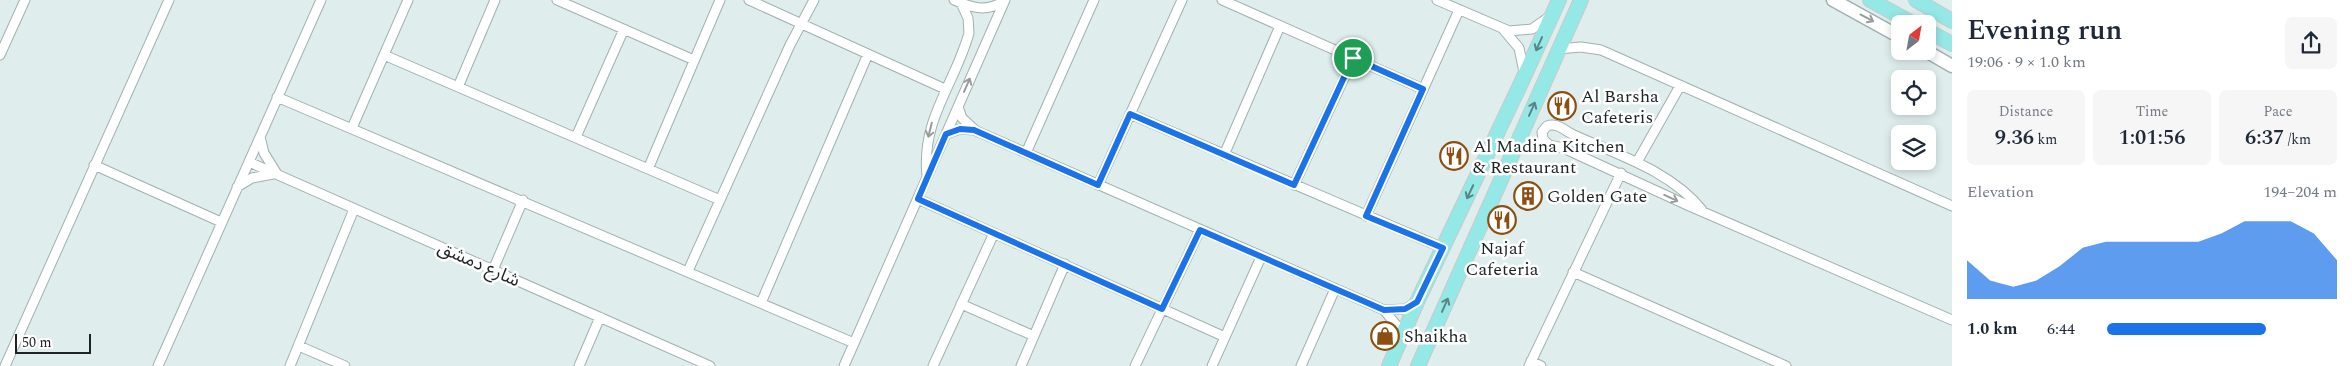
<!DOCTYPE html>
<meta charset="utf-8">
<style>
:root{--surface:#fff;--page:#f6f6f7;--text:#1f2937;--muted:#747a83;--accent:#1a73e8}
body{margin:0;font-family:Spectral,"Noto Sans Arabic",serif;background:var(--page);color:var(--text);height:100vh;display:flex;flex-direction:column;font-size:19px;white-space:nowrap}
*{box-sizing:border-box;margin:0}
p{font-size:16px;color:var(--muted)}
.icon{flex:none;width:28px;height:28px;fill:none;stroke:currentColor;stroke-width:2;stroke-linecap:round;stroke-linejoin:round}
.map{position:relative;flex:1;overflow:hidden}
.panel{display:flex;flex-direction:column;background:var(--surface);width:400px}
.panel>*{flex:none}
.needle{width:32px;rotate:31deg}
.controls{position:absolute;left:1891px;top:15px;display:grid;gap:10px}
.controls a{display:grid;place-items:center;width:45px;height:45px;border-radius:8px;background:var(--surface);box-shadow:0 2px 8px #0003;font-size:25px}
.scale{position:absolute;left:15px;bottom:12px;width:76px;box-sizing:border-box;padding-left:5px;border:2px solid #1e2323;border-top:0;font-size:14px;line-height:18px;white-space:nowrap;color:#1e2323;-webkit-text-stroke:4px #fff;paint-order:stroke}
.pin{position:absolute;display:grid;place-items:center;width:42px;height:42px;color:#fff;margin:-21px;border:2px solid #fff;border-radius:50%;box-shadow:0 1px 5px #0007}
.round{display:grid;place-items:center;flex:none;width:52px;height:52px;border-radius:8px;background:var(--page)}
.headline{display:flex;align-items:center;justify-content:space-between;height:85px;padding:0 15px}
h1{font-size:28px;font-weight:600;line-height:38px}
.figures{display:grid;grid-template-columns:repeat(3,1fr);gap:8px;height:85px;padding:5px 15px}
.figures div{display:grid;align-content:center;border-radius:8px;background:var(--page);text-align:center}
.figures b{font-size:21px;font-weight:600}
.figures small{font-size:14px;font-weight:400}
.figures p{font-size:14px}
.chart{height:140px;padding:10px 15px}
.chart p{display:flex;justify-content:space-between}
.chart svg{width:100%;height:90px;margin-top:5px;fill:var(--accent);opacity:.7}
ul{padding:0 15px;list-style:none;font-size:16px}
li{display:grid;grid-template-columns:80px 60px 1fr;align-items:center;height:38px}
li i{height:12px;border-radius:6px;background:var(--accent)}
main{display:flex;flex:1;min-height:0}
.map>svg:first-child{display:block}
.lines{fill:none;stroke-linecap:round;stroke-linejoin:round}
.street-casing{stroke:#a2b0af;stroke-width:11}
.secondary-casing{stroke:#a2b0af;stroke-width:15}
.primary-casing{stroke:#c9caca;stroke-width:16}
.street{stroke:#fff;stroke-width:9}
.secondary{stroke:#fff;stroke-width:12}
.primary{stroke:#94e8e6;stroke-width:14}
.oneway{stroke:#9a9c9c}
.oneway2{stroke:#598684}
.route-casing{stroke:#fff;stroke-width:10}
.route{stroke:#1a73e8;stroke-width:6}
.labels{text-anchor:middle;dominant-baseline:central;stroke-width:5;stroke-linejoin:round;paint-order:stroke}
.poi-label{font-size:18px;fill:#1e2323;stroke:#fff;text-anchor:start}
.street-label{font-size:18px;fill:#1e2323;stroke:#fff}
</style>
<main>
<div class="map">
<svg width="1952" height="366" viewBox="0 0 1952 366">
<rect width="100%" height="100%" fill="#dfeeed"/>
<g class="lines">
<defs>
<path id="street" d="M557,0L694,60
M749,0L945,89
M954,0C972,8 988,13 1005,0
M1222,0L1423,89
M1437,0L1509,31L1532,29L1549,17
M1503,29L1519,48L1524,72
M1558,49L1581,47L1601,50L1952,206
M0,55L25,0
M384,55L720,200
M458,87L495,0
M277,97L854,343
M958,107L962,118L974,129
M1130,114L1443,248
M352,128L408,0
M946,134L960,129L974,130L1384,310L1405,309L1417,302
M260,137L264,153L277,174
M576,137L624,29
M1548,144L1543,139L1542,132L1547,126C1557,122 1565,131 1574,135C1618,155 1671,171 1702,210
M1513,152L1526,146L1541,143L1563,148L1687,205L1952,320
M1026,153L1094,0
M1224,155L1280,26
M249,162L710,366
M1637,162L1680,86
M94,165L221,222
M648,169L720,0
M927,176C921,119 955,84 969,33L968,18L961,3
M1098,185L1182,0
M1294,185L1353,59
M237,187L252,178L273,174
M918,199L1225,337
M1366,216L1459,10
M493,270L523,200
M688,271L790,45L814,0
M1573,272L1786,366
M761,303L868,54
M961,304L1034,336
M1384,310L1397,326L1400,340
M299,346L345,366
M1531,361L1541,366
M5,366L169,0
M158,366L321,0
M290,366L354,209
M579,366L600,317
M844,366L1005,0
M933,366L994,233
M1021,366L1065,264
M1135,366L1200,230
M1212,366L1261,257
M1301,366L1335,289
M1529,366L1621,173"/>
<path id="secondary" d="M1833,0L1900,37
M1926,51L1952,66"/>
<path id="primary" d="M1870,0L1914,24
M1916,0L1952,21
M1928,31L1952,44
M1389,366L1417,302L1522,81L1559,0
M1418,366L1581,0"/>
</defs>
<use href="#street" class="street-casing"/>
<use href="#secondary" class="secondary-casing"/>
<use href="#primary" class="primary-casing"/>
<use href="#street" class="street"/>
<use href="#secondary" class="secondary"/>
<use href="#primary" class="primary"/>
</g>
<defs><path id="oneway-shaft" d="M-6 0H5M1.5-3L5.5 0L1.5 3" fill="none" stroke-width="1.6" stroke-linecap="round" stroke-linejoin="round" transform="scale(1.25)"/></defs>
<g class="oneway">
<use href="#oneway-shaft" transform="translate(1867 18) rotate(28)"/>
<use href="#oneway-shaft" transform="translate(967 85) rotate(-66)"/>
<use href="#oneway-shaft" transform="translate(930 130) rotate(104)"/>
<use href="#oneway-shaft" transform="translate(1671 198) rotate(25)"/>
</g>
<g class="oneway2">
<use href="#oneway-shaft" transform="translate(1539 44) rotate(114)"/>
<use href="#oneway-shaft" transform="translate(1532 109) rotate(-66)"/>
<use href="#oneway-shaft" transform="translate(1470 192) rotate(115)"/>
<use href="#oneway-shaft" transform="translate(1445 305) rotate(-66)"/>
</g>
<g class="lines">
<defs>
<path id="route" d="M1353,58L1423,89L1366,216L1443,248L1417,302L1405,309L1384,310L1200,230L1162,309L918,199L946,134L960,129L974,130L1098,185L1130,114L1294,185Z"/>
</defs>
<use href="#route" class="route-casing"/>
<use href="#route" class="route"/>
</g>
<defs>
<symbol id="restaurant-ring" viewBox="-11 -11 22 22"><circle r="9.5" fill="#fff" stroke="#8c4e11" stroke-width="1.5"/><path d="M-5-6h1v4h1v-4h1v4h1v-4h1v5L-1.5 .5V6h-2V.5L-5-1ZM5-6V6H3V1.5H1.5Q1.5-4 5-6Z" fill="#8c4e11"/></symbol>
<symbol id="building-ring" viewBox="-11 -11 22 22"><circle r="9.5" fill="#fff" stroke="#8c4e11" stroke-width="1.5"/><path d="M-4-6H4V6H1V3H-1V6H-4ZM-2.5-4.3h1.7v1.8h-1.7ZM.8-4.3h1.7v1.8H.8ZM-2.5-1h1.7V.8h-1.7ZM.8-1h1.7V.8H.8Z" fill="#8c4e11"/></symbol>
<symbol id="shop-ring" viewBox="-11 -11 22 22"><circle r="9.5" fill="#fff" stroke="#8c4e11" stroke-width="1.5"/><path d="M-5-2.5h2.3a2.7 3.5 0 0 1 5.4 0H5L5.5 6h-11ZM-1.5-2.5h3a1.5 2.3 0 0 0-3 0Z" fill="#8c4e11"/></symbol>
</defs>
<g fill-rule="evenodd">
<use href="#restaurant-ring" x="1546" y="90" width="32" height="32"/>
<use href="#restaurant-ring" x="1438" y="140" width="32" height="32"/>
<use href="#building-ring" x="1512" y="180" width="32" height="32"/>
<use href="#restaurant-ring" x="1486" y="204" width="32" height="32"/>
<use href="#shop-ring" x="1369" y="320" width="32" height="32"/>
</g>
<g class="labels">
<g class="poi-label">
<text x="1581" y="96">Al Barsha<tspan x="1581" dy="21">Cafeteris</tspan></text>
<text x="1473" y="146">Al Madina Kitchen<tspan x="1473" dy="21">&amp; Restaurant</tspan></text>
<text x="1547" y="196">Golden Gate</text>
<text x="1502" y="248" text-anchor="middle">Najaf<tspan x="1502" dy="21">Cafeteria</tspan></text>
<text x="1404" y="336">Shaikha</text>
</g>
<g class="street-label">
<text transform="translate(479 264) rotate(24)">شارع دمشق</text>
</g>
</g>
</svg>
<div class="controls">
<a><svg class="needle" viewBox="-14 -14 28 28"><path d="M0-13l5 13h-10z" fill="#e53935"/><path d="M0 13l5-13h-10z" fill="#747a83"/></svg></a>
<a><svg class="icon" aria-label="locate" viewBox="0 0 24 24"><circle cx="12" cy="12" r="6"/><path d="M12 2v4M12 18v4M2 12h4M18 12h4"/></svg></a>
<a><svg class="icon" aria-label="layers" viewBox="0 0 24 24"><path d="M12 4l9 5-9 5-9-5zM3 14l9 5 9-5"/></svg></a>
</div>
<div class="scale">50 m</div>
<div class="pin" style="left:1353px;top:58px;background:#1e9e55"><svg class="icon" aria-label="arrive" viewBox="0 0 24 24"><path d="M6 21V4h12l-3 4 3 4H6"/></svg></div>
</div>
<section class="panel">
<div class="headline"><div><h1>Evening run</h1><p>19:06 · 9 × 1.0 km</p></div><a class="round"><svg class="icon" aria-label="share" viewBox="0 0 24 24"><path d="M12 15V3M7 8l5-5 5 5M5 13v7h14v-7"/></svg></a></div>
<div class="figures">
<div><p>Distance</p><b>9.36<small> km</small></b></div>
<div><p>Time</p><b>1:01:56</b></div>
<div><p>Pace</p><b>6:37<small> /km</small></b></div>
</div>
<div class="chart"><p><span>Elevation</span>194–204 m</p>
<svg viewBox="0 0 160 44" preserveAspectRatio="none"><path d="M0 44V25L10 35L20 38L30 35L40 28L50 19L60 16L70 16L80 16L90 16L100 16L110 12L120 6L130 6L140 6L150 12L160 25V44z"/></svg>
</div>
<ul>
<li><b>1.0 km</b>6:44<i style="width:69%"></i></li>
</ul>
</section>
</main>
